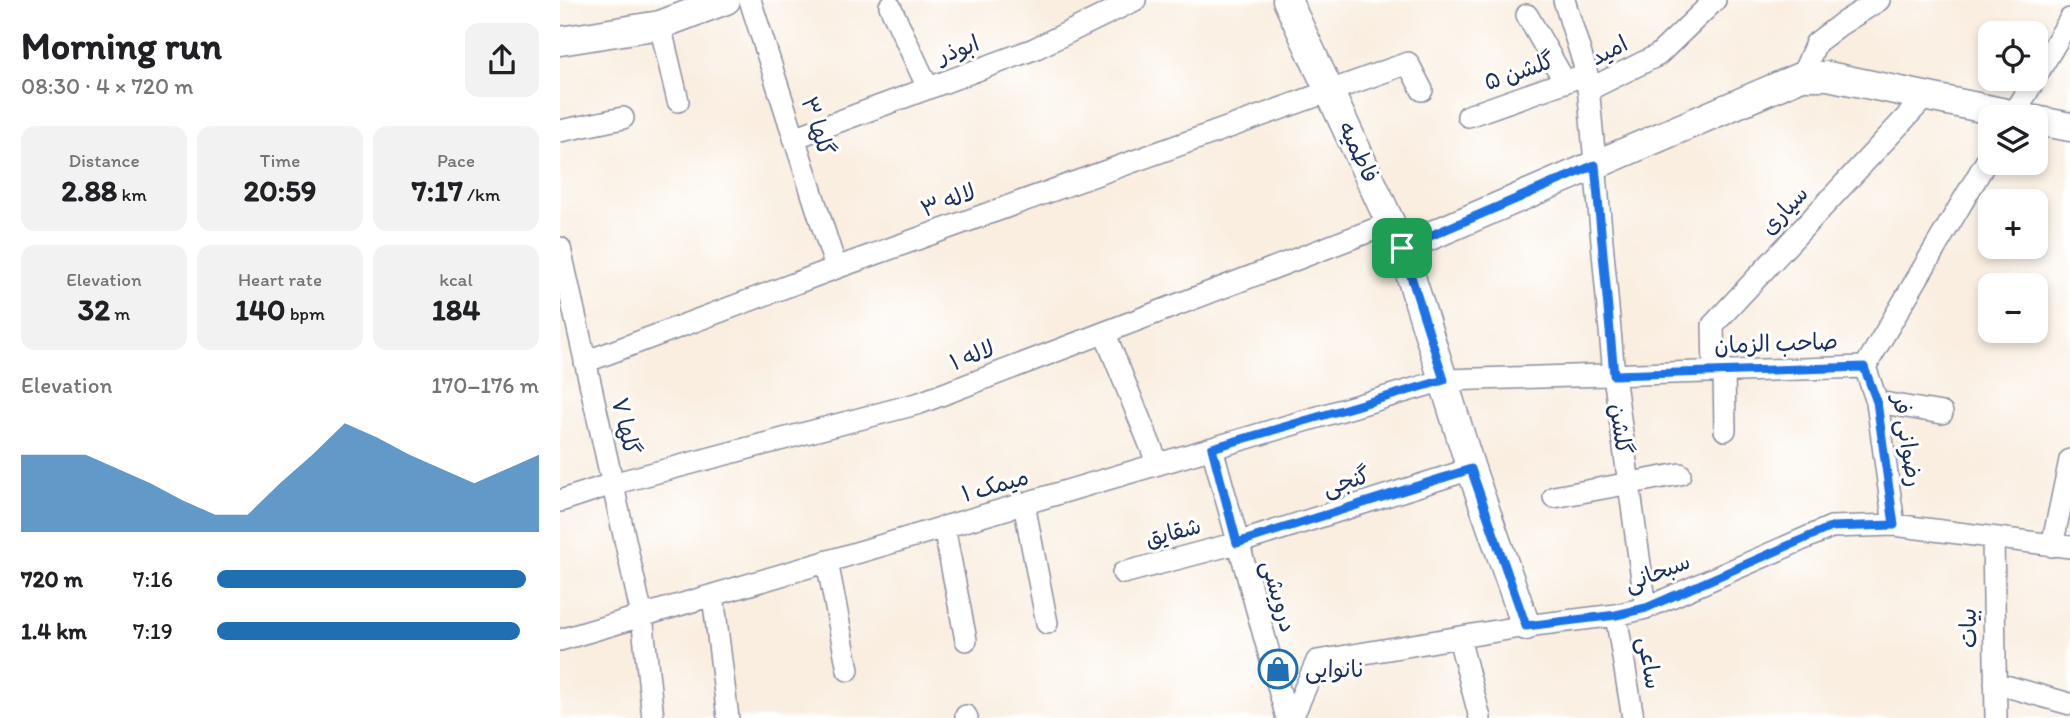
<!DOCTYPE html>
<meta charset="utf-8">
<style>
:root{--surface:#fff;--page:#f2f2f2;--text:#202124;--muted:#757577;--accent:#1f6fb2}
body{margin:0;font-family:Itim,"Playpen Sans Arabic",sans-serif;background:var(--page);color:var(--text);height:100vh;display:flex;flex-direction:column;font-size:26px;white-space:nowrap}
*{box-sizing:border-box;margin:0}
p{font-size:23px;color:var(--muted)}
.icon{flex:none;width:38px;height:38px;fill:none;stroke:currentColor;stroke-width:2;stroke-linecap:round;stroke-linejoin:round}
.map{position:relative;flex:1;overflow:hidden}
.side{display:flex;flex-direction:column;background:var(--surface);width:560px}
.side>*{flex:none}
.buttons{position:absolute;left:1418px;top:21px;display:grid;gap:14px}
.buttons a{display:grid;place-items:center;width:70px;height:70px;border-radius:14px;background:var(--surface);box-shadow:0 4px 10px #0003;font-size:35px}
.pin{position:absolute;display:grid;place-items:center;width:60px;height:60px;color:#fff;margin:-30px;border-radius:14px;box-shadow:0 4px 10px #0006}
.round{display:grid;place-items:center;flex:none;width:74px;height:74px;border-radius:14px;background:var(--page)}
.head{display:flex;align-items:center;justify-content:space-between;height:119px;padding:0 21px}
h1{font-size:38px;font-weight:700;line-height:52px}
.metrics{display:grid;grid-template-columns:repeat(3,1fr);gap:10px;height:119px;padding:7px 21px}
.metrics div{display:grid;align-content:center;border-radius:14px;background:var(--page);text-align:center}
.metrics b{font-size:30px;font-weight:700}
.metrics small{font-size:19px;font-weight:400}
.metrics p{font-size:19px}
.chart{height:196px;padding:14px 21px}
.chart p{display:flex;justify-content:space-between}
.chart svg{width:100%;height:126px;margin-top:7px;fill:var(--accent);opacity:.7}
ul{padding:0 21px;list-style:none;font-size:23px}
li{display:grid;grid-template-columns:112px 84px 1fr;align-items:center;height:52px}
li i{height:18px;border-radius:9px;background:var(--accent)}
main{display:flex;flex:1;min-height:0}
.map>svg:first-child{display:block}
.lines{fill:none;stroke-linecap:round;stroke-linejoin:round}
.street-casing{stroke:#8a8e9f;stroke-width:24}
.secondary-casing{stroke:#8a8e9f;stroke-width:31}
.street{stroke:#fff;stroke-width:21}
.secondary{stroke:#fff;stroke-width:28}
.route-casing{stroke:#fff;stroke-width:14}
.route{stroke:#1a73e8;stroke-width:9}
.labels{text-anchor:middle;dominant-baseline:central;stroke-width:6;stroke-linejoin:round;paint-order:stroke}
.street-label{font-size:23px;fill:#1b2f5e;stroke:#fff}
.poi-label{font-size:23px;fill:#1b2f5e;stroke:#fff;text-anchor:start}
</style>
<main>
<section class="side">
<div class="head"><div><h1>Morning run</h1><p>08:30 · 4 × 720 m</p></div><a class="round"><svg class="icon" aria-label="share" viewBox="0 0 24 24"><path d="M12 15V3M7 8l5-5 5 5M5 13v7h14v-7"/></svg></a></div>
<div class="metrics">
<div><p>Distance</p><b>2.88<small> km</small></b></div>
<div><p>Time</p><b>20:59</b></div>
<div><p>Pace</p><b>7:17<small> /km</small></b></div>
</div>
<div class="metrics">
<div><p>Elevation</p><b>32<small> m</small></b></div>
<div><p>Heart rate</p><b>140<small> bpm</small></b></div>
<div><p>kcal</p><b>184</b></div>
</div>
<div class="chart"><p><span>Elevation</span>170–176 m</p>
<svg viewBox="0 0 160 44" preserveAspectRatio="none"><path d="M0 44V17L10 17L20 17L30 22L40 27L50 33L60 38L70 38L80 27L90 17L100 6L110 11L120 17L130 22L140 27L150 22L160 17V44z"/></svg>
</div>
<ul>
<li><b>720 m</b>7:16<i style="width:96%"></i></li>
<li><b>1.4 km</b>7:19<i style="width:94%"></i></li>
</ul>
</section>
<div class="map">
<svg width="1510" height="718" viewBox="0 0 1510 718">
<rect width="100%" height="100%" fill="#fff"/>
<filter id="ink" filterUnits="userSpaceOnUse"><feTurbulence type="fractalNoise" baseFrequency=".0143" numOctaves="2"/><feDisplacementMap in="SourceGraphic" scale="14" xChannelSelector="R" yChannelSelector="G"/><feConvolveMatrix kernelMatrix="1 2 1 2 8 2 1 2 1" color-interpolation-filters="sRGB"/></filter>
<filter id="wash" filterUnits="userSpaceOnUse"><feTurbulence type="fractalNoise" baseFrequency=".00686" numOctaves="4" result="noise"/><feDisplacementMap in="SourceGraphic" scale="28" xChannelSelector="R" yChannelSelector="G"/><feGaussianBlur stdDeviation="1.57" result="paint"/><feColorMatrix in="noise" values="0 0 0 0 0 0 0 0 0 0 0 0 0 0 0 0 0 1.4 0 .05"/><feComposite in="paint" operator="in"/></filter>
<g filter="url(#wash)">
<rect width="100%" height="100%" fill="#f9eee0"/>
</g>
<g filter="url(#ink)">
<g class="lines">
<defs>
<path id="street" d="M190,0L276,268
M1004,0L1027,74L1054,375L1086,608
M330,6L368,88
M967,15L1005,82
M100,25L118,101
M1242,76L1256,43L1281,24L1319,0
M1475,78L1510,19
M1028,90L1098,55L1155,0
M908,116L1027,74
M1452,117L1475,79
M0,131L63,118
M234,138L474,49L575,0
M0,248L82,616L93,718
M545,334L595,457
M25,362L276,268L848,63L862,90
M1305,367L1430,155
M1305,367L1317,402L1334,525
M1164,371L1165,430
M1154,372L1153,325L1366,96
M1317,402L1382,413
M652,448L727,718
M994,497L1120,474
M0,501L52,484L360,403L831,223
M464,504L487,623
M384,527L406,640
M1433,538L1436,718
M1492,546L1510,460
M267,561L288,670
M563,573L677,543L911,469
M153,595L168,718
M1056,615L1073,718
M899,638L920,718
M0,640L884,380L1305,367
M1435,683L1510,704
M406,716L407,718
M732,718L757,661L966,626L1056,615L1086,608L1271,527L1334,525L1510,547"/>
<path id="secondary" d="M727,0L842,248L911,469L966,626
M0,41L100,25L166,0
M1475,120L1510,127
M842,248L1242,76H1268L1465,117"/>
</defs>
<use href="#street" class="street-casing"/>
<use href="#secondary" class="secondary-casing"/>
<use href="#street" class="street"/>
<use href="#secondary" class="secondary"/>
</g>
</g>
<g class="lines" filter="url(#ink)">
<defs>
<path id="route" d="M1035,165L1054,375L1304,367L1317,402L1334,525L1271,527L1086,608L1056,615L966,626L911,469L677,543L652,448L884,380L842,248Z"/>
</defs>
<use href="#route" class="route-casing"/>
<use href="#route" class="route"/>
</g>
<defs>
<symbol id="shop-ring" viewBox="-11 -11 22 22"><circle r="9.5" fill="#fff" stroke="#1f6fb2" stroke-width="1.5"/><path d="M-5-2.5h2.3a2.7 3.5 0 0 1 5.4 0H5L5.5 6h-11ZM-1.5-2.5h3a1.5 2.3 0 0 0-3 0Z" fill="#1f6fb2"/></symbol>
</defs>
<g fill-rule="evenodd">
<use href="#shop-ring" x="696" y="647" width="44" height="44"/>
</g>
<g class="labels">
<g class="street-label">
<text transform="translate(398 49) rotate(-20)">ابوذر</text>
<text transform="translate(1049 50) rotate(-27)">امید</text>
<text transform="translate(959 71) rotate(-19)">گلشن ۵</text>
<text transform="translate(258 126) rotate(72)">گلها ۳</text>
<text transform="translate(799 152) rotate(65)">فاطمیه</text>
<text transform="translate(388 200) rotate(-20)">لاله ۳</text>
<text transform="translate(1224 210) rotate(-47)">سیاری</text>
<text transform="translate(1216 343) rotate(-2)">صاحب الزمان</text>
<text transform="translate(412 355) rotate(-21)">لاله ۱</text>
<text transform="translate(66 426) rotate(77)">گلها ۷</text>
<text transform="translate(1061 429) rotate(82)">گلشن</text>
<text transform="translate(1348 441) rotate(81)">رضوانی فر</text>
<text transform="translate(786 481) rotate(-17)">گنجی</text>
<text transform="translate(435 485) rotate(-16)">میمک ۱</text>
<text transform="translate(613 532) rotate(-15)">شقایق</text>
<text transform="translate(1097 572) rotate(-21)">سبحانی</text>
<text transform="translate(719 596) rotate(74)">درویشی</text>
<text transform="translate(1408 628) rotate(-91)">بیات</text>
<text transform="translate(1090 663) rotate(81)">ساعی</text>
</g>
<g class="poi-label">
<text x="745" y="669">نانوایی</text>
</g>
</g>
</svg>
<div class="buttons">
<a><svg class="icon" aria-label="locate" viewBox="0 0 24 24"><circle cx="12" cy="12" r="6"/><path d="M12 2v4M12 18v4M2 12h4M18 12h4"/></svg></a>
<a><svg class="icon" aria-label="layers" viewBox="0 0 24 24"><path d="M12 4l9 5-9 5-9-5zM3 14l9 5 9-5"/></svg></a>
<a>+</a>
<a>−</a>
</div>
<div class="pin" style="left:842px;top:248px;background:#1e9e55"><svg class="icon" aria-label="arrive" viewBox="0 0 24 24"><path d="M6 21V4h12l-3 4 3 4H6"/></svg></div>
</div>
</main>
